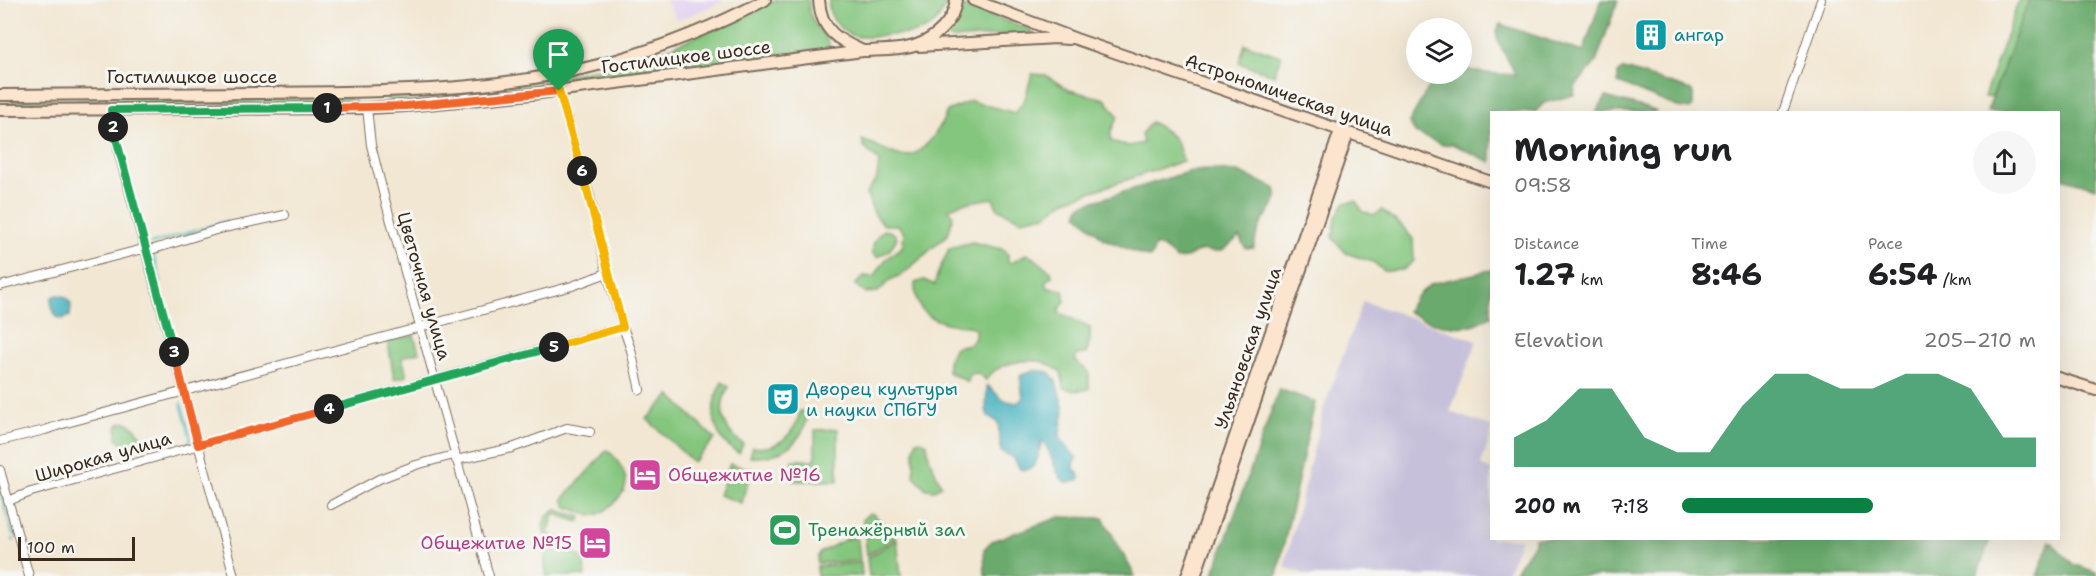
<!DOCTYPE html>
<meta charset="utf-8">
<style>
:root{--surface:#fff;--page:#f6f6f6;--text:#202124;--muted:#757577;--accent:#0b8043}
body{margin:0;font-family:"Shantell Sans",sans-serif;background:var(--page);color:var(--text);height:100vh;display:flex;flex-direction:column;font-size:22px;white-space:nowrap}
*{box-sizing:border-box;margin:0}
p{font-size:20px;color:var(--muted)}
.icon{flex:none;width:33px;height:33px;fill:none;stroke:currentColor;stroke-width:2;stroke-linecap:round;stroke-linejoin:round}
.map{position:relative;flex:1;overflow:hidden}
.side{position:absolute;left:1490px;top:111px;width:570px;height:429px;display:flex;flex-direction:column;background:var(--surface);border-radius:0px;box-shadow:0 6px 24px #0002}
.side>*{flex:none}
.controls{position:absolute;left:1406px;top:18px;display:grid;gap:12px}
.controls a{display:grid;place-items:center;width:66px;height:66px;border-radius:50%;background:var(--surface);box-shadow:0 6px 24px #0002;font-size:30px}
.scale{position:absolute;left:18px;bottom:15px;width:117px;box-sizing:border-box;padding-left:6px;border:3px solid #3b2a1e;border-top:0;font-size:16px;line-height:21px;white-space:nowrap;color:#3b2a1e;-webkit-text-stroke:4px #f6f6f2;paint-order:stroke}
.pin{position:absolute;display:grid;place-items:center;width:51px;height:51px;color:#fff;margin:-62px -26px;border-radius:50% 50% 50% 0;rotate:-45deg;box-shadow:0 0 6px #0007}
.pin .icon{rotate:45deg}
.km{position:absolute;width:30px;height:30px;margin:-15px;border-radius:50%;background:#222;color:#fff;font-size:16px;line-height:30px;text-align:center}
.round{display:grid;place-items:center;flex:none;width:63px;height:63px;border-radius:32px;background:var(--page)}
.overview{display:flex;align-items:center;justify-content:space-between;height:102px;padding:0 24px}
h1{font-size:33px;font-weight:700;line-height:45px}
.stats{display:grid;grid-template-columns:repeat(3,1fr);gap:9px;height:102px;padding:6px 24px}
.stats div{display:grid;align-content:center}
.stats b{font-size:30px;font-weight:700}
.stats small{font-size:16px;font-weight:400}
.stats p{font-size:16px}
.chart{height:168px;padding:12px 24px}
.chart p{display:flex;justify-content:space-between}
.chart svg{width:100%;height:108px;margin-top:6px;fill:var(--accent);opacity:.7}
ul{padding:0 24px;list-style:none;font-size:20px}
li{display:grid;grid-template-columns:96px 72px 1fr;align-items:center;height:45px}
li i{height:15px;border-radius:8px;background:var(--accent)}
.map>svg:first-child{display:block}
.built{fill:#e3d3f2}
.industrial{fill:#c6c0da}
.green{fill:#84c67e;stroke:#60784e;stroke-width:1.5}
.forest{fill:#6bab6d;stroke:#536a46;stroke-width:1.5}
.water{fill:#43b1bf;stroke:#3f6e6e;stroke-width:1.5}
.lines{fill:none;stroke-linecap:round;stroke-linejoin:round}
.stream{stroke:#43b1bf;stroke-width:2}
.street-casing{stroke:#7b6c5d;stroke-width:10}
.secondary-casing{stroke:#7b6c5d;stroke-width:14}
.street{stroke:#fff;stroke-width:8}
.secondary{stroke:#fce5cf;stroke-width:10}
.split-1-casing{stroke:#fff;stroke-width:12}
.split-2-casing{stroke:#fff;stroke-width:12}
.split-3-casing{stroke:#fff;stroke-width:12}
.split-4-casing{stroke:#fff;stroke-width:12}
.split-5-casing{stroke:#fff;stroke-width:12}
.split-6-casing{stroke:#fff;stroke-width:12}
.split-7-casing{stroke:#fff;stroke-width:12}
.split-1{stroke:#f0652b;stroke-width:8}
.split-2{stroke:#22a559;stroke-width:8}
.split-3{stroke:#22a559;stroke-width:8}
.split-4{stroke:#f0652b;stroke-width:8}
.split-5{stroke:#22a559;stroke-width:8}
.split-6{stroke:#f5b400;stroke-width:8}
.split-7{stroke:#f5b400;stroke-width:8}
.labels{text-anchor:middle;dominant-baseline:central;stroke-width:6;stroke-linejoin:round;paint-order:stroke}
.culture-label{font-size:18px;fill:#0d838f;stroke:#f6f6f2;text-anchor:start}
.street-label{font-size:18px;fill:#3b2a1e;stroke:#f6f6f2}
.hotel-label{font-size:18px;fill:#b23c85;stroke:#f6f6f2;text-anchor:start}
.leisure-label{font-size:18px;fill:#27864d;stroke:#f6f6f2;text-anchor:start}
</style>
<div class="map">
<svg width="2096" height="576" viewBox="0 0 2096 576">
<rect width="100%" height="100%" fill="#f6f6f2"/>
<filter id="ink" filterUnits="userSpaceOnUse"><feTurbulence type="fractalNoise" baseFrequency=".0167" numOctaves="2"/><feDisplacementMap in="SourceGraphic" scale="12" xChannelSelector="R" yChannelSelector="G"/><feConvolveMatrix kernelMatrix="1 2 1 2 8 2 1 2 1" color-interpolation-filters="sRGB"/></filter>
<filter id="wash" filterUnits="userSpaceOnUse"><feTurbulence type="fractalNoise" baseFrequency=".008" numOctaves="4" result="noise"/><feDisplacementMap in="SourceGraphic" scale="24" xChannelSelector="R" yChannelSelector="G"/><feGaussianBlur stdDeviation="1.35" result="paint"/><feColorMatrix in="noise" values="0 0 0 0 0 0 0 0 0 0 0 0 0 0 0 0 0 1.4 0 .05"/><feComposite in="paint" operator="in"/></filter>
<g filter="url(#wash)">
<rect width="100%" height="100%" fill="#f2e7d3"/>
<path class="built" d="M665,0H726L677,20Z"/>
<path class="industrial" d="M1363,301L1477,341L1450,412L1491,426V434L1481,465L1491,470V538L1521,539L1509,568L1503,576H1310L1284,567L1324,407Z"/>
<path class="green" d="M777,0H809C807,26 827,31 830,48L505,93V86L610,67L667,49Z
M829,0H947C944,10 939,21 930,27C918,35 903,34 890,35C871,37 851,42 838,25C831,18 828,10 829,0Z
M2019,0H2029L1992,97H1984Z
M966,7L1032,30V33L952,39L948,37L961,9Z
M1245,44L1281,56L1274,75L1239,63Z
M1032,74L1045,75L1069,90L1105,99L1118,116L1111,131V141L1129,146L1143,143L1141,134L1151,122C1172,134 1177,137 1183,161L1066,200L1046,215L1021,220L997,208L993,198L959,204L949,209L953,216L948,234L903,274L890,280L878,292L866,293L855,285L864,276L874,277L886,259L902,247L904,234L898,225H884L875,215L866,194L877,178L879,161L864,147L862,140C874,144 886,151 898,155C921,162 941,128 947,111L971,101L1015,113L1025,99Z
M502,87V93L391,102L388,100L390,97Z
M350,98L355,99L354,103L12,105L11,100Z
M1356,201L1363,212L1375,215L1382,210L1402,226L1413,239L1414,261L1403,270L1384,271L1373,262L1346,253L1333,238L1336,217L1344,203Z
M884,230C890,231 895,232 897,238L889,251L877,257L873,254C871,245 876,236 884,230Z
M972,242L1005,250L1008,255V262L1012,263L1026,254C1037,258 1041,265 1051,271L1052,276L1046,281L1048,288L1063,290L1065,301L1058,312L1090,327V340L1086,354L1077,355L1075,360L1089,372V389L1075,391L1064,388L1061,372C1055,368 1047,362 1039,361C1022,359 995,364 986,380L978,373L969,374L968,382L948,372V361L955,347L970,344L975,338V329C970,325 964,326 957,325C930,321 914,312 915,283L924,280L935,285C936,271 945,261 949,248Z
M414,335L419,352L402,357L407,376L394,379L388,341Z
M722,382L729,387C716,408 723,431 743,444L739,453C712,439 707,408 722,382Z
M670,395L715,439L693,462L647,419Z
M800,411H808C805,442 781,459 750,457L753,447C777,451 796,434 800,411Z
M126,422C134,426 142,433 141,443L133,448L126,447L117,438V427L120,423Z
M838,429V481H793V460H815V430Z
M921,440L927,444L929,457L941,485L935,490L926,489L914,476V449L917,441Z
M607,450C616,456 629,476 625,487C623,496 604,515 594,515C586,515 575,509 567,507L563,499Z
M730,464L752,469L741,503L719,495Z
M557,510L581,517L579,522L554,514L548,534L558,538L554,542L546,538C540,524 544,515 557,510Z
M869,513L873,514L894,533L896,538L867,555L863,519Z
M850,537L858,540L860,561L817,563L818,556L821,552Z
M897,540L901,576H869L867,558Z
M544,545H550L580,556L584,563L585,576H546Z
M861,563L862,576H817V566Z"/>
<path class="forest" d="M1601,0H1618L1596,62L1575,87L1574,95L1544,103L1535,112H1491V162L1452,144L1443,145L1415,133L1409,122L1432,82L1444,74H1461V68L1485,73L1516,75L1498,42L1496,33L1500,24L1583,52Z
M2029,0H2096V188L2058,177V112H1987Z
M1622,70H1628L1691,90L1693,93V106L1690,109L1677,107L1618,83V73Z
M1606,97C1623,103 1641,105 1657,112H1596Z
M1213,170L1238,172L1275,188L1277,198C1267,218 1257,223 1254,248L1246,249L1239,237L1222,251L1212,252L1202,250L1186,258L1176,259L1164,248L1156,245L1150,258L1104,239L1077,214L1081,205L1191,171Z
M1491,270V316C1484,319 1476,325 1468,326C1447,328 1425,322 1407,311L1416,297L1431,284Z
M1279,389L1315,402L1277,576H1213Z
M1060,517L1103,518L1135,576H985L984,549L992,541Z
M1534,539V538L1990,539L1977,576H1512L1534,543Z
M2050,541L2073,564L2096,572V576H2037Z"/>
<path class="water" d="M57,295L66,297L71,304L70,316L62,319L57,317C53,312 50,304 52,297Z
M1033,370L1049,372L1056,381L1064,410L1060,434L1061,440L1077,458L1074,464V469L1077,471L1080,479C1055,496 1054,450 1042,441C1038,453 1039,473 1020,469L1013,457L1001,452L998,422L988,416L986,410L987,385L1003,400L1017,403L1023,398L1020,376Z"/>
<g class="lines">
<path class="stream" d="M151,244L227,221
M156,252L153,254L161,283
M181,403L191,439L186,445
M0,491L13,535
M13,538L14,541"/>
</g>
</g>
<g filter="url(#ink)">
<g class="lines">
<defs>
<path id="street" d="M559,91L590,197L607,273L623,327L631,350L640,390
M367,108L371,145L384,196L489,576
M111,110L119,154L234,576
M1783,112L1821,0
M0,286L139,250L154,249L219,229L285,215
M0,441L45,430L63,424L572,286L607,273
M456,460L512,448L567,428L590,432
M0,470L29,576
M8,501L31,492L623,327
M331,505L379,479L416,465L454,455"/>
<path id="secondary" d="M819,0C821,30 837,40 863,51
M973,0L1076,39L1491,182
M919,46L1056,38L1068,39
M0,95C86,95 172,94 258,93C376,92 496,93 610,62C663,47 716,26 765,0
M0,110L367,108L406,106L532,94L863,51C879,50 899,51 914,46C935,39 954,22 956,0
M2058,378L2096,390
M1187,576L1340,131
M1195,576L1348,133"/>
</defs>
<use href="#street" class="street-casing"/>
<use href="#secondary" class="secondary-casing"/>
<use href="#street" class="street"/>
<use href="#secondary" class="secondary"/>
</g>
</g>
<g class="lines" filter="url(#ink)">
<defs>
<path id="split-1" d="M327,108L406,106L559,91"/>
<path id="split-2" d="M113,127L111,110L327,108"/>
<path id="split-3" d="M113,127L174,352"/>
<path id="split-4" d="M174,352L198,445L329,409"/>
<path id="split-5" d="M329,409L554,347"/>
<path id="split-6" d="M554,347L623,327L582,171"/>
<path id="split-7" d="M559,91L582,171"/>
</defs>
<use href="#split-1" class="split-1-casing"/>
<use href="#split-2" class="split-2-casing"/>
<use href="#split-3" class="split-3-casing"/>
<use href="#split-4" class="split-4-casing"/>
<use href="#split-5" class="split-5-casing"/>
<use href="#split-6" class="split-6-casing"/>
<use href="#split-7" class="split-7-casing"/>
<use href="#split-1" class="split-1"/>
<use href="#split-2" class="split-2"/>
<use href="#split-3" class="split-3"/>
<use href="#split-4" class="split-4"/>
<use href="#split-5" class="split-5"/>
<use href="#split-6" class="split-6"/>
<use href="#split-7" class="split-7"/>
</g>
<defs>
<symbol id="building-square" viewBox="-11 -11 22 22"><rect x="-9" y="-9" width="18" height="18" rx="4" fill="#0f9aa8" stroke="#f6f6f2"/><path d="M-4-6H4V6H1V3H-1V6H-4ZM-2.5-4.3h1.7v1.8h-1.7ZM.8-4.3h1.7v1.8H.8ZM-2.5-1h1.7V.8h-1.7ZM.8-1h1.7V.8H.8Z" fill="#fff"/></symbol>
<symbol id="theatre-square" viewBox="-11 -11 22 22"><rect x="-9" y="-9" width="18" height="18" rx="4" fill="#0f9aa8" stroke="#f6f6f2"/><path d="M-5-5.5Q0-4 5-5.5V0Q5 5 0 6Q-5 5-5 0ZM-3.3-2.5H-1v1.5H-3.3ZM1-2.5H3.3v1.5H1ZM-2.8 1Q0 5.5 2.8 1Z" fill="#fff"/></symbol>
<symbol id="hotel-square" viewBox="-11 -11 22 22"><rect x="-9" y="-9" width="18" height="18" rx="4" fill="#d1479c" stroke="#f6f6f2"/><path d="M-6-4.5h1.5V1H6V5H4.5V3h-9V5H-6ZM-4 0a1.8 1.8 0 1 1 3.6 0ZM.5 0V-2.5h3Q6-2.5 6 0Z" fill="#fff"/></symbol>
<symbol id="stadium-square" viewBox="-11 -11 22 22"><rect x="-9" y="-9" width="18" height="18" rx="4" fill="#2e9e5b" stroke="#f6f6f2"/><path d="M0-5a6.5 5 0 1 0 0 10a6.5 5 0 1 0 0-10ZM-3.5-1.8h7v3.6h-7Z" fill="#fff"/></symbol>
</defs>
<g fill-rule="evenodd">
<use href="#building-square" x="1632" y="16" width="38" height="38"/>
<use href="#theatre-square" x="764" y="380" width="38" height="38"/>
<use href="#hotel-square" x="626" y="456" width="38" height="38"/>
<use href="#stadium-square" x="766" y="511" width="38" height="38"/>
<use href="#hotel-square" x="576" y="524" width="38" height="38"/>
</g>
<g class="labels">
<g class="culture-label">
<text x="1674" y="35">ангар</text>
<text x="806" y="389">Дворец культуры<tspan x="806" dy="21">и науки СПбГУ</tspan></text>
</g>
<g class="street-label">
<text transform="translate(686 57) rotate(-7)">Гостилицкое шоссе</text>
<text x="192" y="77">Гостилицкое шоссе</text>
<text transform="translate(1289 95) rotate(19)">Астрономическая улица</text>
<text transform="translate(424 286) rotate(74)">Цветочная улица</text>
<text transform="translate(1248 348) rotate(-71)">Ульяновская улица</text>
<text transform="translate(103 457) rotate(-16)">Широкая улица</text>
</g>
<g class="hotel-label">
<text x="668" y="475">Общежитие №16</text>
<text x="572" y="543" text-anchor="end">Общежитие №15</text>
</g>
<g class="leisure-label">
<text x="808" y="530">Тренажёрный зал</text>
</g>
</g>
</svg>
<div class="controls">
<a><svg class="icon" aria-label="layers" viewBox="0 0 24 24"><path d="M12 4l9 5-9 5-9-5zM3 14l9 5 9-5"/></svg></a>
</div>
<div class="scale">100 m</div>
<div class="pin" style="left:559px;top:91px;background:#1e9e55"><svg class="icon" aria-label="arrive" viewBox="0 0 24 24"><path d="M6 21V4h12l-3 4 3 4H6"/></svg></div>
<b class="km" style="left:327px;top:108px">1</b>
<b class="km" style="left:113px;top:127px">2</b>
<b class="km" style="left:174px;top:352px">3</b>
<b class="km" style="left:329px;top:409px">4</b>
<b class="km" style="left:554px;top:347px">5</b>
<b class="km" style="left:582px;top:171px">6</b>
<section class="side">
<div class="overview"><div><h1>Morning run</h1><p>09:58</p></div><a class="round"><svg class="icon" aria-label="share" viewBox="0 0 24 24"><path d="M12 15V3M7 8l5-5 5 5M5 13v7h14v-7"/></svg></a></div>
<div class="stats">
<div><p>Distance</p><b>1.27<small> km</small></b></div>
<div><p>Time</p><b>8:46</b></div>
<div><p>Pace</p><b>6:54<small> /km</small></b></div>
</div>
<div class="chart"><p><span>Elevation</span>205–210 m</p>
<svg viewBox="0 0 160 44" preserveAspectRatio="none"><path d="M0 44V32L10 25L20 12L30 12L40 32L50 38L60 38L70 19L80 6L90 6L100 12L110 12L120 6L130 6L140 12L150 32L160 32V44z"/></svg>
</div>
<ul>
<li><b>200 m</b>7:18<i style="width:54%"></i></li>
</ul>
</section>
</div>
